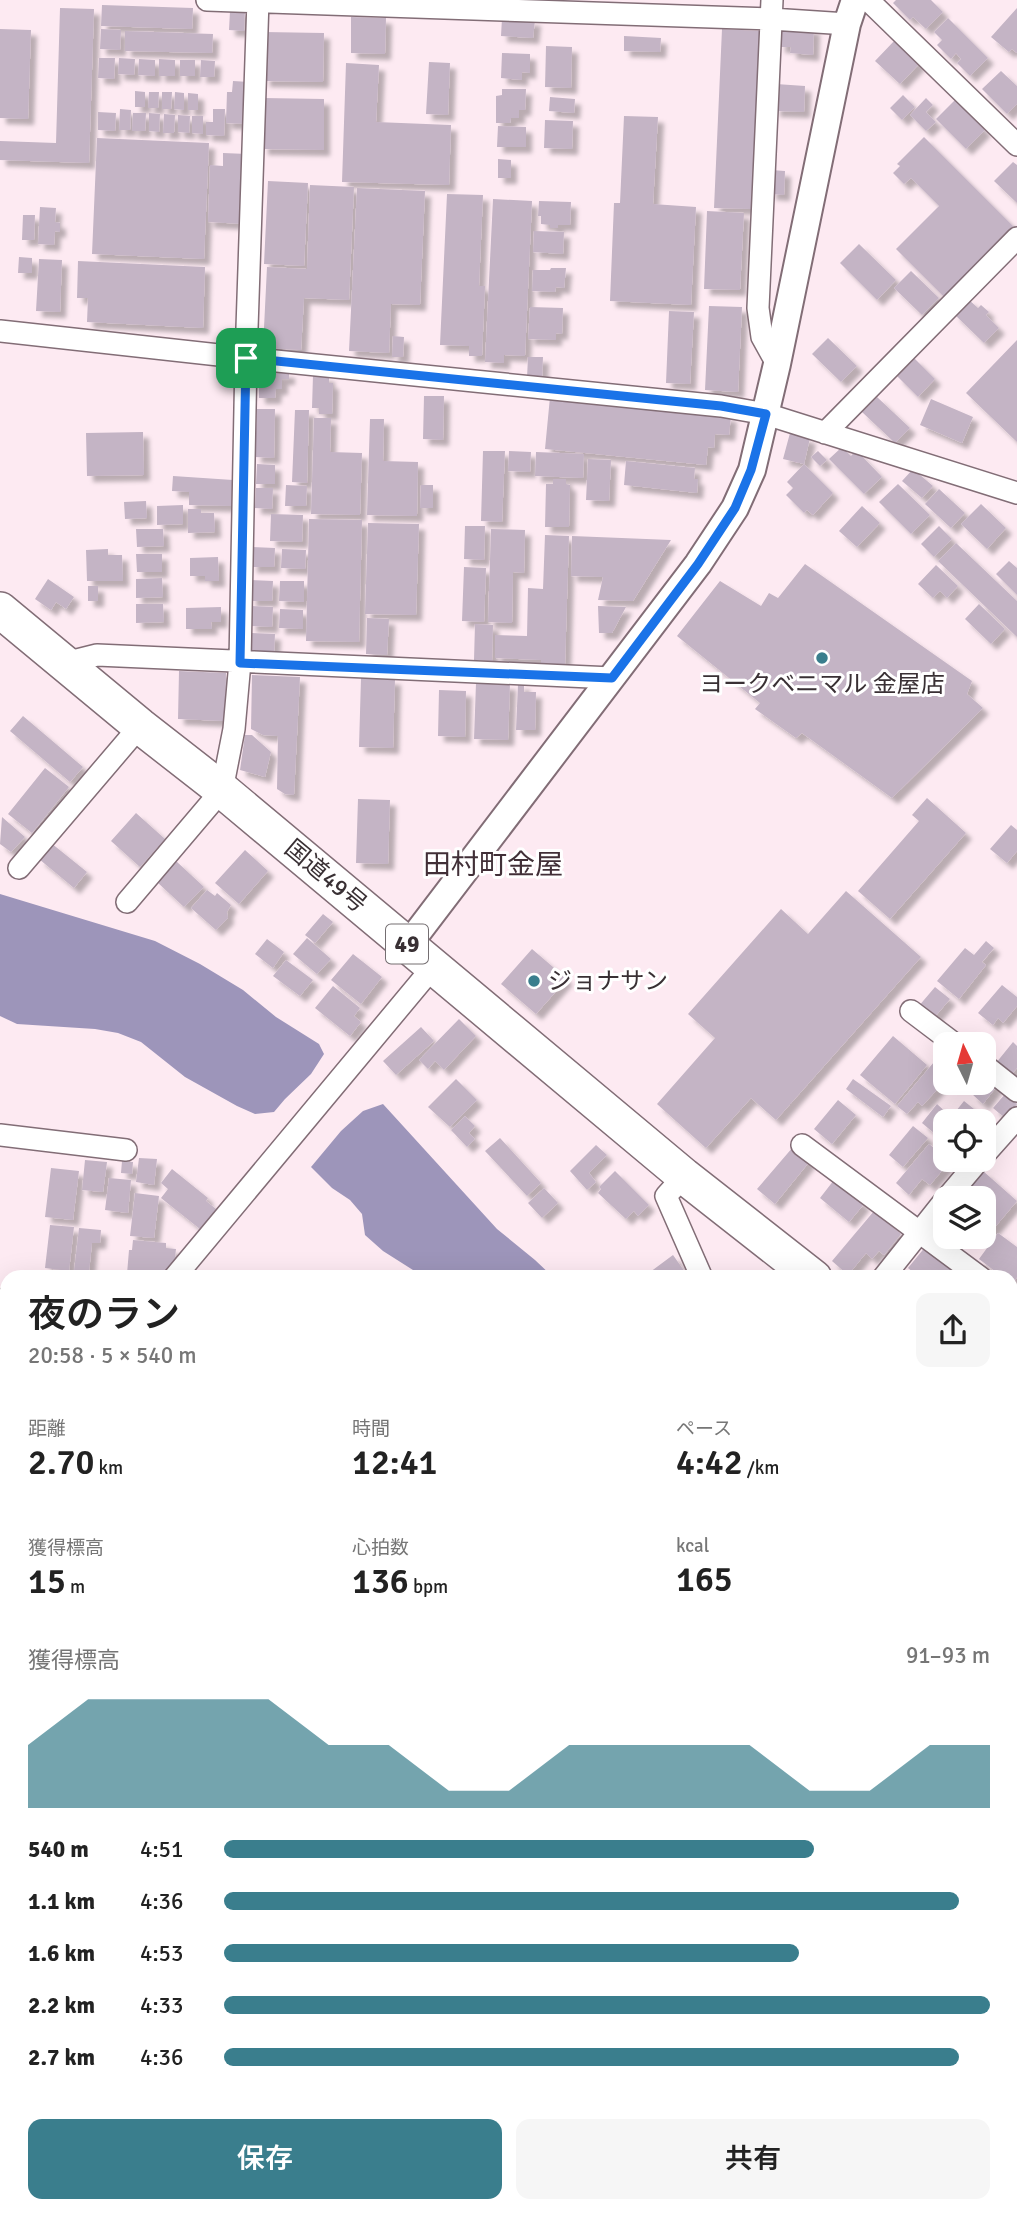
<!DOCTYPE html>
<html lang="ja">
<meta charset="utf-8">
<style>
:root{--surface:#fff;--page:#f6f6f6;--text:#222;--muted:#767676;--accent:#3a7e8d}
body{margin:0;font-family:Signika,"Noto Sans JP",sans-serif;background:var(--page);color:var(--text);height:100vh;display:flex;flex-direction:column;font-size:26px;white-space:nowrap}
*{box-sizing:border-box;margin:0}
p{font-size:23px;color:var(--muted)}
.icon{flex:none;width:38px;height:38px;fill:none;stroke:currentColor;stroke-width:2;stroke-linecap:round;stroke-linejoin:round}
.map{position:relative;flex:1;overflow:hidden}
.drawer{position:absolute;left:0px;top:1270px;width:1018px;height:943px;display:flex;flex-direction:column;background:var(--surface);border-radius:21px 21px 0 0;box-shadow:0 7px 28px #0002}
.drawer>*{flex:none}
.needle{width:46px;rotate:355deg}
.fabs{position:absolute;left:933px;top:1032px;display:grid;gap:14px}
.fabs a{display:grid;place-items:center;width:63px;height:63px;border-radius:14px;background:var(--surface);box-shadow:0 7px 28px #0002;font-size:35px}
.pin{position:absolute;display:grid;place-items:center;width:60px;height:60px;color:#fff;margin:-30px;border-radius:14px;box-shadow:0 4px 10px #0006}
.round{display:grid;place-items:center;flex:none;width:74px;height:74px;border-radius:14px;background:var(--page)}
.head{display:flex;align-items:center;justify-content:space-between;height:119px;padding:0 28px}
h1{font-size:38px;font-weight:600;line-height:52px}
.figures{display:grid;grid-template-columns:repeat(3,1fr);gap:10px;height:119px;padding:7px 28px}
.figures div{display:grid;align-content:center}
.figures b{font-size:35px;font-weight:600}
.figures small{font-size:19px;font-weight:400}
.figures p{font-size:19px}
.chart{height:196px;padding:14px 28px}
.chart p{display:flex;justify-content:space-between}
.chart svg{width:100%;height:126px;margin-top:7px;fill:var(--accent);opacity:.7}
.primary-button{display:flex;gap:14px;margin-top:auto;padding:14px 28px}
.primary-button a{flex:1;height:80px;border-radius:14px;background:var(--accent);color:#fff;font-size:28px;font-weight:600;line-height:80px;text-align:center}
.primary-button a+a{background:var(--page);color:var(--text)}
ul{padding:0 28px;list-style:none;font-size:23px}
li{display:grid;grid-template-columns:112px 84px 1fr;align-items:center;height:52px}
li i{height:18px;border-radius:9px;background:var(--accent)}
.map>svg:first-child{display:block}
.water{fill:#9d95ba}
.building{fill:#c4b4c5;filter:url(#shadow)}
.lines{fill:none;stroke-linecap:round;stroke-linejoin:round}
.minor-casing{stroke:#826d76;stroke-width:24}
.tertiary-casing{stroke:#826d76;stroke-width:30}
.trunk-casing{stroke:#826d76;stroke-width:38}
.minor{stroke:#fff;stroke-width:21}
.tertiary{stroke:#fff;stroke-width:26}
.trunk{stroke:#fff;stroke-width:35}
.route-casing{stroke:#fff;stroke-width:14}
.route{stroke:#1a73e8;stroke-width:9}
.poi-dot{fill:#3a7e8d;stroke:#fff;stroke-width:2.5}
.labels{text-anchor:middle;dominant-baseline:central;stroke-width:6;stroke-linejoin:round;paint-order:stroke}
.shield{fill:#fff;stroke:#746e71;stroke-width:2}
.shield-label{font-size:23px;font-weight:bold;fill:#393034}
.poi-label{font-size:24px;fill:#393034;stroke:#fff}
.street-label{font-size:24px;fill:#393034;stroke:#fff}
.quarter-label{font-size:28px;fill:#412f37;stroke:#fff}
</style>
<div class="map">
<svg width="1017" height="2213" viewBox="0 0 1017 2213">
<defs>
<filter id="shadow"><feDropShadow dx="6" dy="6" stdDeviation="2" flood-color="#0004"/></filter>
</defs>
<rect width="100%" height="100%" fill="#fdeaf2"/>
<path class="water" d="M0,894L155,941L200,964L243,990L276,1017L319,1044L324,1054L311,1074L285,1099L274,1112L255,1114L237,1106L185,1077L141,1042L118,1033L95,1029L17,1024L0,1016Z
M383,1104L497,1229L535,1260L553,1277H424L383,1251L365,1235L362,1214L350,1200L332,1188L311,1167L341,1131L363,1111Z"/>
<path class="building" d="M896,0H931L943,12L926,29L913,17L910,20L893,3Z
M102,5L193,8L192,29L101,26Z
M60,8L94,9L89,163L0,160V141L56,143Z
M1017,8V53L1012,49L1009,52L991,37Z
M230,11H245L244,31L229,30Z
M351,17L386,18L385,54L351,53Z
M502,18L535,20L533,38L501,36Z
M948,18L988,58L970,76L957,63L961,59L956,53L951,59L937,45L942,40L934,32Z
M780,26L814,28L813,55L790,53L791,47H779Z
M0,29L31,30L28,119L0,118Z
M101,29L121,30L120,50L100,49Z
M722,29L760,31L751,209L714,208Z
M125,31L213,34L212,53L125,51Z
M264,32L324,33L323,82L264,81Z
M624,36L661,38L660,52L624,51Z
M895,40L920,63L900,84L875,61Z
M546,46L572,47L571,88L545,87Z
M502,53L530,54V73L522,72V80L501,78Z
M99,58H115L114,79L98,78Z
M119,58L135,59L134,75L118,74Z
M139,59L155,60V76L138,75Z
M159,59L175,60V76H159Z
M180,60H195V76H180Z
M201,60L215,61L214,77H200Z
M429,62L450,63L448,115L426,114Z
M346,63L379,65L376,122L451,125L449,185L342,182Z
M1001,71L1017,86V104L1007,114L982,89Z
M233,81L249,82L248,124L226,123L227,92H232Z
M776,84L805,86L804,112L774,111Z
M502,89H526L525,110H519V118H511L510,123H496V96L502,95Z
M135,91L145,92V107H135Z
M149,92H159L158,108H148Z
M162,92H172L171,109H162Z
M175,92L184,93V110L174,109Z
M188,93L198,94V110H188Z
M903,95L915,107L902,120L890,108Z
M550,97L575,99L574,113L549,111Z
M263,98L324,99V150L262,149Z
M926,98L933,105L926,112L936,122L926,131L910,115Z
M955,100L985,130L966,149L936,119Z
M120,109L131,110L130,130H119Z
M213,109H225L224,136L206,135V122H213Z
M98,112L116,113L115,131L98,130Z
M133,113H146L145,131H132Z
M149,113L160,114L159,132L149,131Z
M164,114L175,115L174,133H163Z
M178,115L190,116L189,133L178,132Z
M192,116H203V134L192,133Z
M624,116L658,117L653,204L696,207L691,305L610,301L614,203H620Z
M545,120L573,121L572,149L544,148Z
M498,126L526,127V147H497Z
M924,137L1016,229L945,298L896,249L939,206L911,178L904,184L893,173L900,166L897,164Z
M97,138L209,143L204,259L92,254Z
M223,153L247,154L244,224L208,222L210,165L223,166Z
M498,159L511,160V178H498Z
M1013,162L1017,165V203L994,181Z
M771,170L785,171L784,195L770,194Z
M268,181L308,183L304,266L264,264Z
M310,185L354,187L349,300L304,298L301,350L263,348L267,267L307,269Z
M357,188L425,191L420,305L391,304L389,353L349,351Z
M447,194L483,195L479,286H485L482,356H469V346L440,345Z
M493,199L532,201L525,356L504,355V363L485,362Z
M539,201L571,202L570,225H558V228H550V225L541,224V216H538Z
M40,207L56,208L55,222L60,223V232L55,231L54,245L38,244Z
M707,211L744,213L740,290L704,289Z
M23,215H35L34,240H22Z
M534,231L564,232L563,254L533,252Z
M859,244L896,280L877,300L840,263Z
M19,257L32,258V273H18Z
M39,259L62,260L60,312L36,311Z
M78,261L205,267L203,328L87,322L88,298H77Z
M551,268H566L564,288L556,287L555,292L532,291L533,270H550Z
M911,271L939,298L922,315L894,288Z
M968,299L978,308L981,305L989,312L986,315L999,328L984,343L954,314Z
M709,306L742,307L738,392L705,390Z
M530,307L563,308L562,334L556,333V340L528,339Z
M669,311L694,312L690,384L666,383Z
M393,336L404,337L403,357H392Z
M828,338L857,366L841,382L812,354Z
M1017,340V442L966,393Z
M528,357H543L542,379L527,378Z
M914,358L935,379L918,397L897,376Z
M259,371L289,372V379H282V389H276L275,398H259Z
M313,375L329,376V383H333L332,414H319V408H312Z
M424,396H444L443,440L423,439Z
M550,397L731,416L729,435L715,434L714,448L708,447L706,465L545,449Z
M877,397L910,428L895,443L862,412Z
M931,399L973,417L962,443L920,425Z
M257,409H275L274,458L255,457Z
M295,410H309L307,483L292,482Z
M314,418H331L330,452L362,453L360,515L311,514Z
M370,419H384L383,461L418,462L417,516L367,515Z
M143,432L144,475L87,476L86,433Z
M790,433L810,438L804,464L783,459Z
M842,447L851,456L856,450L882,477L864,494L829,459Z
M483,451H505L502,522L481,521Z
M509,451L531,452L530,472L508,471Z
M818,451L827,460L820,466L811,457Z
M536,452L584,454L583,478L535,476Z
M588,459L611,460L609,501L586,500Z
M626,461L695,468L694,479H698L697,493L624,485Z
M257,464L275,465V484H256Z
M804,464L833,493L813,515L807,510L804,513L786,495L793,488L787,482Z
M913,469L933,486L922,498L902,481Z
M173,476L233,480L232,506L189,505V492L172,491Z
M553,479H566V484L570,485L569,527H545L546,484H553Z
M898,484L930,515L911,534L879,502Z
M286,485L307,486L306,506H285Z
M421,485H433V508H420Z
M256,488H273L272,509L255,508Z
M939,489L965,513L951,528L925,504Z
M146,501L147,518L125,519L124,502Z
M981,504L1006,528L987,549L961,524Z
M183,505V524L157,525V506Z
M862,506L880,523L857,547L839,531Z
M188,509H201V513H214L215,532L188,533Z
M271,514L303,515L302,542L270,541Z
M309,519L362,520L359,642L306,641Z
M368,523L419,524L416,615L365,614Z
M465,526H485L484,560L464,559Z
M939,526L952,539L934,557L921,544Z
M136,529H163L164,546L137,547Z
M491,529L525,530L524,573L513,572L512,623L488,622Z
M545,535L569,536L565,665H541V660L495,658V635L527,636L528,588L543,589Z
M572,536L671,540L633,601L598,600L603,577L571,576Z
M956,543L1017,601V637L938,561Z
M252,547L275,548L274,567H251Z
M108,549V555H122L123,581H87L86,550Z
M282,549L306,550L305,569L281,568Z
M136,554H162V572H137Z
M218,557L219,581H205V576H190V558Z
M1009,561L1017,568V595L996,574Z
M805,564L972,681L967,694L983,708L892,798L802,733L796,738L755,709L760,703L677,636L720,581L761,606L769,593L778,598Z
M936,565L958,586L947,598L940,591L933,598L918,584Z
M464,567L486,568L484,622L462,621Z
M162,578L163,597L136,598V579Z
M48,579L74,597L66,609L56,602L51,610L35,599Z
M250,580L273,581L272,601H250Z
M280,581H304V602L279,601Z
M88,586H98V601H88Z
M136,604H163L164,622L136,623Z
M979,604L1005,629L991,644L965,619Z
M251,606L273,607L272,627L250,626Z
M598,606L626,607L612,633H599Z
M221,607V622H211L212,629H186V608Z
M280,609L303,610V629L279,628Z
M367,618L389,619L387,655L366,654Z
M475,624L493,625L492,661L474,660Z
M252,633L275,634L274,654L251,653Z
M179,671L226,673L225,721L178,719Z
M252,675L300,677L294,795L285,794L277,789L278,736L263,735L251,729Z
M361,678L395,679L393,748L359,747Z
M476,683L510,684L508,740L474,739Z
M518,684H524V692H536L535,730H516Z
M439,690L466,691L465,737L438,736Z
M23,716L83,767L70,782L10,731Z
M245,735H252L271,752L265,777L240,770Z
M45,768L69,787L32,833L8,814Z
M927,798L966,833L890,919L858,891L919,821L912,815Z
M358,799L390,800L388,864L356,863Z
M136,813L165,839L140,867L111,841Z
M2,817L25,837L11,852L0,844Z
M1011,825L1017,830V851L1007,863L990,849Z
M51,843L87,872L74,888L39,859Z
M245,850L268,871L239,904L215,883Z
M176,861L204,887L184,907L157,882Z
M207,890L215,896L217,893L231,905L227,912L228,918L216,930L191,908Z
M846,891L921,957L776,1120L751,1098L706,1148L657,1104L715,1038L688,1014L781,909L808,934Z
M323,914L333,922L315,943L305,935Z
M307,938L331,959L317,974L293,954Z
M267,939L284,952L273,968L255,954Z
M986,941L994,948L982,962L986,965L959,999L937,981L965,948L974,955Z
M532,949L567,979L536,1014L501,984Z
M353,954L382,977L361,1004L331,980Z
M286,960L313,980L300,996L273,976Z
M1002,985L1017,997V1006L1003,1023L998,1018L993,1025L978,1013Z
M333,986L360,1008L354,1016L361,1022L350,1036L315,1008Z
M935,987L950,999L933,1019L918,1007Z
M459,1019L476,1036L444,1070L435,1061L428,1069L419,1060Z
M421,1027L434,1041L396,1075L383,1061Z
M893,1036L927,1065L895,1104L860,1075Z
M1013,1042L1017,1046V1068L1011,1075L996,1063Z
M945,1049V1081L922,1106L918,1102L907,1114L897,1106Z
M986,1077L997,1086L983,1104L972,1094L980,1083H984Z
M456,1079L477,1100L450,1127L428,1107Z
M853,1079L891,1106L883,1117L846,1089Z
M1006,1093L1017,1104L1005,1118L993,1108Z
M838,1100L856,1115L832,1144L814,1129Z
M964,1101L979,1113L971,1122H959L952,1116Z
M937,1104L949,1115L934,1133L922,1123Z
M465,1116L475,1126L469,1133L475,1139L467,1147L451,1130Z
M913,1126L928,1138L903,1167L889,1155Z
M500,1138L541,1183L527,1196L485,1151Z
M929,1144L945,1157V1160H951L930,1185L922,1179L909,1195L896,1183Z
M596,1145L607,1155L589,1173L596,1182L587,1190L570,1171Z
M793,1147L810,1161L775,1204L757,1189Z
M139,1158L157,1159L154,1185L136,1182Z
M85,1160L107,1162L103,1192L82,1190Z
M122,1161L133,1162L132,1174L121,1173Z
M51,1168L79,1171L73,1220L45,1217Z
M172,1169L208,1198L206,1201L216,1209L200,1229L161,1198L168,1189L161,1183Z
M615,1171L649,1205L638,1216L634,1211L626,1219L598,1193L601,1189L599,1187Z
M983,1171L1017,1201L984,1240V1199L961,1198Z
M109,1178L131,1180L128,1213L105,1210Z
M834,1180L864,1204L849,1222L820,1198Z
M544,1188L558,1203L542,1218L528,1203Z
M135,1193L159,1196L154,1238L130,1236Z
M874,1211L901,1234L884,1255L879,1251L872,1259L866,1253L848,1275L832,1261Z
M50,1225L74,1227L69,1271L45,1268Z
M79,1228L101,1230L100,1243H92L89,1272L74,1271Z
M998,1233L1017,1247V1277L1012,1285V1278H1004L979,1259Z
M133,1240L166,1243V1248L176,1249L174,1266L166,1270L163,1276L137,1273V1276L127,1274L129,1250H132Z
M926,1246L957,1271L951,1278H920L908,1268Z
M673,1255L685,1272L676,1278H642Z
M0,1494L7,1495V1521H0Z
M1012,1513L1017,1514V1542H1012Z
M0,1543L7,1544V1568L0,1567Z
M0,1627L7,1628V1649L0,1648Z
M0,1678L7,1679V1707L0,1706Z
M1017,1711V1735H1012V1712Z
M1017,1752V1777L1012,1778V1753Z
M0,1961H7V1981H0Z
M0,2117L7,2118V2173L0,2172Z
M290,2207H320V2213L290,2212Z
M391,2207H420L419,2213H390Z
M446,2207H477V2213H446Z
M982,2207H1005L1006,2213H982Z"/>
<g class="lines">
<defs>
<path id="minor" d="M207,0L771,19L847,24
M772,0L758,308L762,337L777,364
M868,0L1017,145
M0,331L246,358L721,406L766,414L1017,493
M825,433L1017,238
M65,663L97,655L612,678
M19,868L140,726
M127,902L222,790L234,729L240,662L246,358L258,0
M911,1011L956,1045
M984,1065L1017,1091
M0,1135L126,1150
M802,1145L981,1278
M984,1155L1017,1118
M684,1176L666,1196L702,1278
M946,1199L979,1160
M174,1278L433,967
M883,1278L945,1200
M1012,1300L1017,1304
M0,1342L5,1299
M1012,1830L1017,1838
M0,1891L7,1883
M0,1938L7,1939
M1012,2088H1017
M0,2191H7
M141,2207L195,2213
M44,2213L45,2207
M212,2213L213,2207
M502,2213V2207
M815,2213L818,2207"/>
<path id="tertiary" d="M408,945L698,564L735,508L752,470L777,364L847,24L855,0"/>
<path id="trunk" d="M0,610L140,726L222,790L684,1176L814,1278
M1012,1436L1017,1440"/>
</defs>
<use href="#minor" class="minor-casing"/>
<use href="#tertiary" class="tertiary-casing"/>
<use href="#trunk" class="trunk-casing"/>
<use href="#minor" class="minor"/>
<use href="#tertiary" class="tertiary"/>
<use href="#trunk" class="trunk"/>
</g>
<g class="lines">
<defs>
<path id="route" d="M246,358L721,406L766,414L751,470L735,508L698,564L612,678L240,663Z"/>
</defs>
<use href="#route" class="route-casing"/>
<use href="#route" class="route"/>
</g>
<g class="poi-dot">
<circle cx="822" cy="658" r="7"/>
<circle cx="534" cy="981" r="7"/>
</g>
<g class="labels">
<rect class="shield" x="386" y="924.5" width="42" height="39" rx="5"/>
<g class="shield-label">
<text x="407" y="944">49</text>
</g>
<g class="poi-label">
<text x="822" y="684">ヨークベニマル 金屋店</text>
<text x="548" y="981" text-anchor="start">ジョナサン</text>
</g>
<g class="street-label">
<text transform="translate(326 876) rotate(40)">国道49号</text>
</g>
<g class="quarter-label">
<text x="493" y="865">田村町金屋</text>
</g>
</g>
</svg>
<div class="fabs">
<a><svg class="needle" viewBox="-14 -14 28 28"><path d="M0-13l5 13h-10z" fill="#e53935"/><path d="M0 13l5-13h-10z" fill="#767676"/></svg></a>
<a><svg class="icon" aria-label="locate" viewBox="0 0 24 24"><circle cx="12" cy="12" r="6"/><path d="M12 2v4M12 18v4M2 12h4M18 12h4"/></svg></a>
<a><svg class="icon" aria-label="layers" viewBox="0 0 24 24"><path d="M12 4l9 5-9 5-9-5zM3 14l9 5 9-5"/></svg></a>
</div>
<div class="pin" style="left:246px;top:358px;background:#1e9e55"><svg class="icon" aria-label="arrive" viewBox="0 0 24 24"><path d="M6 21V4h12l-3 4 3 4H6"/></svg></div>
<section class="drawer">
<div class="head"><div><h1>夜のラン</h1><p>20:58 · 5 × 540 m</p></div><a class="round"><svg class="icon" aria-label="share" viewBox="0 0 24 24"><path d="M12 15V3M7 8l5-5 5 5M5 13v7h14v-7"/></svg></a></div>
<div class="figures">
<div><p>距離</p><b>2.70<small> km</small></b></div>
<div><p>時間</p><b>12:41</b></div>
<div><p>ペース</p><b>4:42<small> /km</small></b></div>
</div>
<div class="figures">
<div><p>獲得標高</p><b>15<small> m</small></b></div>
<div><p>心拍数</p><b>136<small> bpm</small></b></div>
<div><p>kcal</p><b>165</b></div>
</div>
<div class="chart"><p><span>獲得標高</span>91–93 m</p>
<svg viewBox="0 0 160 44" preserveAspectRatio="none"><path d="M0 44V22L10 6L20 6L30 6L40 6L50 22L60 22L70 38L80 38L90 22L100 22L110 22L120 22L130 38L140 38L150 22L160 22V44z"/></svg>
</div>
<ul>
<li><b>540 m</b>4:51<i style="width:77%"></i></li>
<li><b>1.1 km</b>4:36<i style="width:96%"></i></li>
<li><b>1.6 km</b>4:53<i style="width:75%"></i></li>
<li><b>2.2 km</b>4:33<i style="width:100%"></i></li>
<li><b>2.7 km</b>4:36<i style="width:96%"></i></li>
</ul>
<div class="primary-button"><a>保存</a><a>共有</a></div>
</section>
</div>
